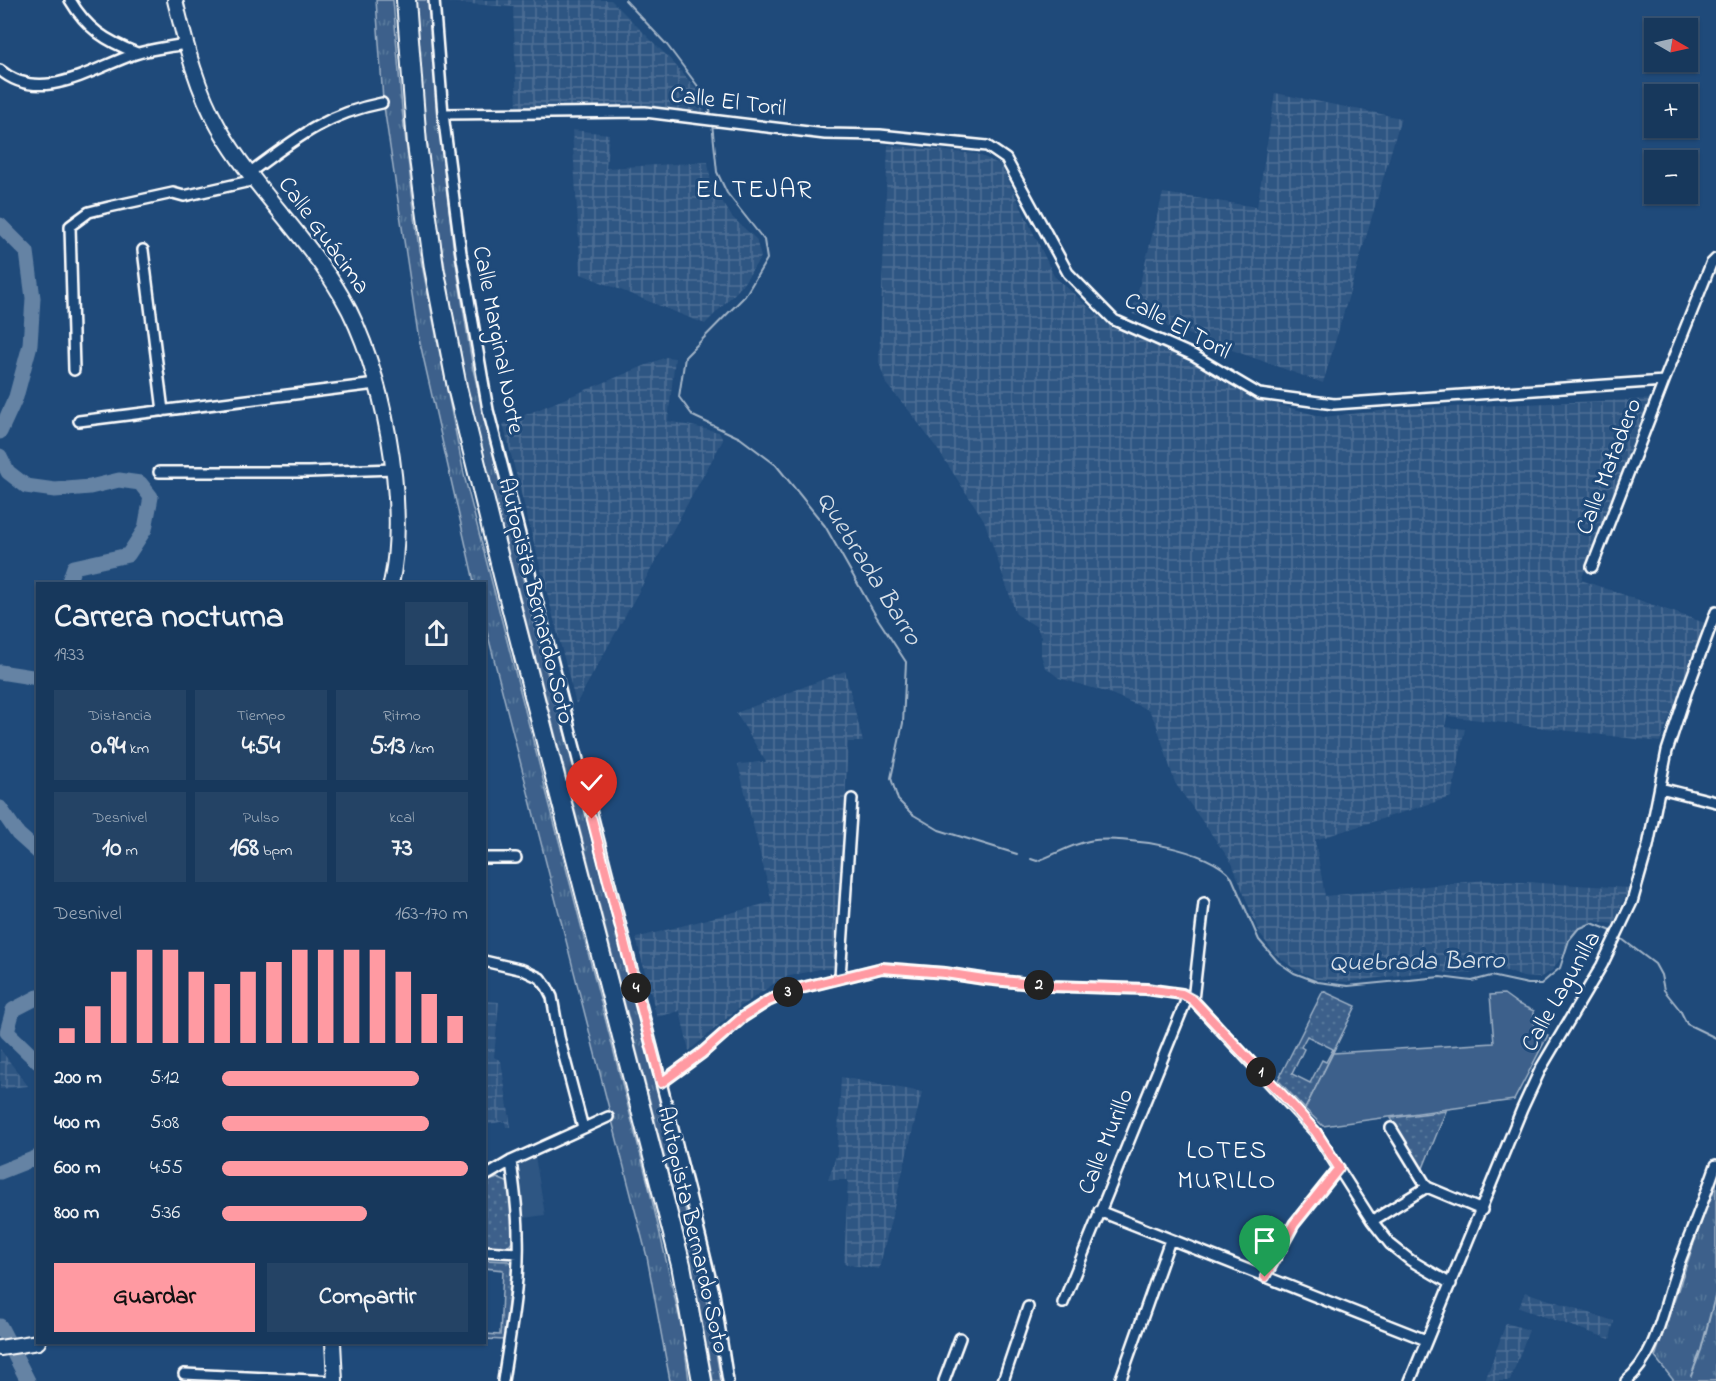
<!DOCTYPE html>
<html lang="es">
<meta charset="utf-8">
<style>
:root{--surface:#17385c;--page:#244365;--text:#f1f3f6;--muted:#9eacbb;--line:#365272;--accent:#ff9aa2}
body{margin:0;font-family:"Indie Flower",sans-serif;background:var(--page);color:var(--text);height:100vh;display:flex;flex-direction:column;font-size:22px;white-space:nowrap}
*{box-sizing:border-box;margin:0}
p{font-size:20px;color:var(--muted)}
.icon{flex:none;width:33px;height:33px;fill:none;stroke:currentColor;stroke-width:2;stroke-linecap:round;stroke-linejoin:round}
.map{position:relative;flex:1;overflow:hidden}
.side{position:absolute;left:36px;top:582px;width:450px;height:762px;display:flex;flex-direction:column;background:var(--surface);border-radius:0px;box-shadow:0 2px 4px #0004,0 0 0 2px var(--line)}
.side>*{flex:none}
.needle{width:39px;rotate:99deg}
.controls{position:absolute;left:1644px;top:18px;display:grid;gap:12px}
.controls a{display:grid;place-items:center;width:54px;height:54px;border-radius:0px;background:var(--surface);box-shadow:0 2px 4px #0004,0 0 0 2px var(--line);font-size:30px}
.pin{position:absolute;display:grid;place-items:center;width:51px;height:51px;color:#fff;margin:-62px -26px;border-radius:50% 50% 50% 0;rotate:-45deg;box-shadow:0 0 6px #0007}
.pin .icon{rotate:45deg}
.km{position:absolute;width:30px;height:30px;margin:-15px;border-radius:50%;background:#222;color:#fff;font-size:16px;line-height:30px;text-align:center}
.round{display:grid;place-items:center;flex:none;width:63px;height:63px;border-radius:0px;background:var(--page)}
.head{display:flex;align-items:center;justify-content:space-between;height:102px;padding:0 18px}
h1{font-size:33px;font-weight:800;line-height:45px}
.figures{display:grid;grid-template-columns:repeat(3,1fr);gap:9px;height:102px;padding:6px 18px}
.figures div{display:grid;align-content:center;border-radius:0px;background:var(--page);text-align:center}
.figures b{font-size:26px;font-weight:800}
.figures small{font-size:16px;font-weight:400}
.figures p{font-size:16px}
.chart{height:168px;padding:12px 18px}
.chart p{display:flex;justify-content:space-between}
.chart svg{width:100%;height:108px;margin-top:6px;stroke:var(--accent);stroke-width:6}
.button{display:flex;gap:12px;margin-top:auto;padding:12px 18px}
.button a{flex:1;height:69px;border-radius:0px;background:var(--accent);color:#111;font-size:24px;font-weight:800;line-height:69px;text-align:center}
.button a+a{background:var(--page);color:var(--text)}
ul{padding:0 18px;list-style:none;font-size:20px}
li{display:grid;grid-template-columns:96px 72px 1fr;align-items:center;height:45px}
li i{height:15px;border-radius:8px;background:var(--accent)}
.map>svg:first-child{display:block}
.built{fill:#2e5683}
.industrial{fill:url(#industrial-grid)}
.grass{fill:url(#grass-tufts);stroke:#9eb0c5;stroke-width:1.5}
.park{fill:url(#park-dots);stroke:#9eb0c5;stroke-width:1.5;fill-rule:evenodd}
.pitch{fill:#3c618b;stroke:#9eb0c5;stroke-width:1.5}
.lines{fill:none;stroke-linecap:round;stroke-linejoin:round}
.stream{stroke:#a3b5c8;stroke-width:2}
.river{stroke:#6583a4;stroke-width:15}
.street-casing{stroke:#fff;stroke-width:14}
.secondary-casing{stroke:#fff;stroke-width:18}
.highway-casing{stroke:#fff;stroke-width:22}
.street{stroke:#1f4a7a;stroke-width:9}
.secondary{stroke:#1f4a7a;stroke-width:14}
.highway{stroke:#1f4a7a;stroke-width:18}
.route-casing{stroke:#fff;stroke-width:12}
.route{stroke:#ff9aa2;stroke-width:8}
.labels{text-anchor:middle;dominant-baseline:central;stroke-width:6;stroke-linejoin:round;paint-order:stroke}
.street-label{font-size:24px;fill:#fff;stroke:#1f4a7a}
.neighbourhood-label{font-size:26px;letter-spacing:1.5px;fill:#fff;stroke:#1f4a7a}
.water-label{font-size:26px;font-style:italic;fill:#d8e0e8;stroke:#1f4a7a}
</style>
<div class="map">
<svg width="1716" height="1381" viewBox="0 0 1716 1381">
<defs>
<pattern id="industrial-grid" width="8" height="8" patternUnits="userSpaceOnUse" patternTransform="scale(1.5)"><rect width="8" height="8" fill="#2e5683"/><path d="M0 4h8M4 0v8" fill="none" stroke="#4d6f96"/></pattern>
<pattern id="grass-tufts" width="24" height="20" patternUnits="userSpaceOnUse" patternTransform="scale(1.5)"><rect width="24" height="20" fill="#3c618b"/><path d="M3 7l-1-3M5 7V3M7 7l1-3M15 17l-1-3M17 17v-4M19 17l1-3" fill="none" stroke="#59799c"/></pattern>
<pattern id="park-dots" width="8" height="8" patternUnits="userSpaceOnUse" patternTransform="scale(1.5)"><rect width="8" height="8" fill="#3c618b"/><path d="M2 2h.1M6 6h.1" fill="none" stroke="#59799c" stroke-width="1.8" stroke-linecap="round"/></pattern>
</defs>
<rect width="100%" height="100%" fill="#1f4a7a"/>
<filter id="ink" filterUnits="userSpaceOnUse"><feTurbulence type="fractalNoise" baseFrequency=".0167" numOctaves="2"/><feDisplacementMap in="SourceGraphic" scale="12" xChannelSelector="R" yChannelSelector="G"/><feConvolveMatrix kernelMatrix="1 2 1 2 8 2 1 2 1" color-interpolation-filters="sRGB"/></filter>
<g filter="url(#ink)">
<path class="built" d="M535,1156L545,1215L524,1218L518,1169L520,1164Z"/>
<path class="industrial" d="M441,0H611L669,58L700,93L706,115L645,108L517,107L513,7L441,2Z
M1275,93L1401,118L1323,383L1132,314L1163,193L1257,207Z
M572,130L609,134L606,168L708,162L711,183L732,217L756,239L761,257L741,287L705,324L581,274Z
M888,145L977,154L1001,165L1054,276L1111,327L1187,359L1255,398L1323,417L1398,409L1653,399L1581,580L1705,623L1660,742L1447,716L1445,727L1465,729L1451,797L1315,840L1325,896L1486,880L1629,888L1613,924L1593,921L1578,928L1568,940L1564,953L1552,971L1539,978L1523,977L1507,971L1491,969L1458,974L1431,971L1348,982L1316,979L1293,968L1275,954L1259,933L1232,863L1175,783L1157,726L1149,710L1109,693L1059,678L1045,667L1041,655V637L1037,627L1016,614L984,520L938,450L911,413L886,384L879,362Z
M666,357L675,358L668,421L719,432L723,440L576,704L503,424Z
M845,671L863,742H848L837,969H819L782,978L740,1007L689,1051L680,1011L657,1017L636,938L772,902L738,764L766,762L736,713Z
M485,1001L499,1002L494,1057L501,1061L511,1127H506L505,1121L485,1125Z
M0,1049L28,1086L0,1089Z
M841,1077L922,1092L879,1269L844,1264L848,1180H828L837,1153Z
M1525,1292L1614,1321L1610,1339L1519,1308Z
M1506,1323L1529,1330L1510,1381H1485Z"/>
<path class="grass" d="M376,0H393L402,109L419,250L465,479L649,1187L683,1333L689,1381H670L647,1257L485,624L484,584L474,583L473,577L418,334L383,100Z
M415,0H430L439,116L453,245L473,369L536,633L573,762L666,1125L709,1312L721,1381H713L696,1290L671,1183L470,404C450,305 433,206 423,105C420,70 418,35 415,0Z
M1716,1179V1381H1674L1655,1357Z"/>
<path class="park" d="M1323,991L1356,1006L1305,1109L1278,1080ZM1307,1036L1333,1049L1326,1062L1322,1060L1310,1083L1292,1074L1304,1049L1301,1047Z
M1446,1111L1423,1168L1420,1170L1391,1118Z
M497,1178L509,1183L514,1237L513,1241L508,1247L485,1246L484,1183Z
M485,1260L508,1261L512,1264L504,1340L485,1339V1334L500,1335L503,1270L485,1268Z"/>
<path class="pitch" d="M1504,994L1518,1004L1534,1011V1033L1548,1035L1514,1100L1323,1126L1305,1109L1333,1053L1494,1043L1490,995Z"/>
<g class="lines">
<path class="stream" d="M625,0L667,45L709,101L711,117
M712,123L717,172L727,193L764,240L767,259L745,296L685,357L679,397L693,416L740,438L776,465L825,526L876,616L906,662L903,723L891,778L898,800L912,814L939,830L1017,854
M1031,859L1037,861C1054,855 1072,844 1089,841C1123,835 1213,849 1232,878L1259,940L1278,962L1294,973L1318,982L1348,986L1440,977L1472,981L1491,976L1528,984H1541L1560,968L1569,940L1578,929L1592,923L1614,932
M1618,936L1655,964L1661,975L1664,990L1680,1010L1687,1024L1716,1038
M1691,1376L1701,1350L1716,1293"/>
<path class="river" d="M0,225L27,252L33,298L30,345L16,397L0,432
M0,456L8,472L26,486L55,490L90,487L119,480L140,483L151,497L145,529L128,555L74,567L68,584
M0,672L38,678
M0,808L18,834L38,852
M38,997L13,1010L7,1032L38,1062
M0,1172L38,1157
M0,1326L28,1381"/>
<defs>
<path id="street" d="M70,0C87,29 106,41 137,53
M434,0L443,114L461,253L488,410L691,1199L714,1293L728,1381
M0,70C41,105 93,68 135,54C151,49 169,47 185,44
M443,114L645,112L825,134L880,135L987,146L1006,159L1068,273L1114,320L1193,355L1259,394L1334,404L1664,381L1711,264L1716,259
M249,173C294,140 325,114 382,103
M143,250L163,411
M74,370L70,226L89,212L109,207L173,193L184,196L255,180
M79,421L376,384
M159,472H309L394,469
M1592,567L1664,381
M1660,788L1716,802
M484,858H516
M484,961L523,970L540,978L547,987L552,997L559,1037L583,1128
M840,977L852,799
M1193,1000L1204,903
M661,1083L702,1053L743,1017L768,1001L793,990L882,968L945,973L984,979L1051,986L1146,989L1182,994L1193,1000L1316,1133L1372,1221L1390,1244L1410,1260L1451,1284
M1391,1128L1427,1187L1482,1210
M484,1177L511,1161L608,1117
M1099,1211L1426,1340
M1372,1221L1427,1187
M484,1251L518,1253
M1265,1277L1294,1224L1339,1168
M1063,1303L1188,996
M184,1374L335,1381
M503,1381C510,1333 520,1284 518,1235C518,1210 514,1186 511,1161
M944,1381L960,1338
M1003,1381L1028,1307
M1120,1381L1170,1240
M1410,1381L1522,1109L1541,1068L1602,965L1632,902L1648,846L1667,751L1686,693L1716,612
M1626,1381C1658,1354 1663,1306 1677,1269C1690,1234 1704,1200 1716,1165"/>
<path id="secondary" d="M175,0C186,45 196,88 219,128C254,189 307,236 342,297C383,367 409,504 391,584
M333,1342L335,1381
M0,1348L38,1342"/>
<path id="highway" d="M406,0L417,144L434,268L457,387L503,575L681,1265L702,1381"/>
</defs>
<use href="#street" class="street-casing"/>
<use href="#secondary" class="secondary-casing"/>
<use href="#highway" class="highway-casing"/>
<use href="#street" class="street"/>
<use href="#secondary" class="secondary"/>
<use href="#highway" class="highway"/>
</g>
</g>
<g class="lines" filter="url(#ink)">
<defs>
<path id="route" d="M592,819L661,1083L702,1053L743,1017L768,1001L793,990L882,968L945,973L984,979L1051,986L1146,989L1182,994L1193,1000L1293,1106L1316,1132L1339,1168L1294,1224L1265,1277"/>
</defs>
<use href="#route" class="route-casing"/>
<use href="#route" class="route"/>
</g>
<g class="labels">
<g class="street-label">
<text transform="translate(728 103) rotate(7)">Calle El Toril</text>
<text transform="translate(323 236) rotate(54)">Calle Guácima</text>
<text transform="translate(1177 327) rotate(28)">Calle El Toril</text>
<text transform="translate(497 340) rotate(79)">Calle Marginal Norte</text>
<text transform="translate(1610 467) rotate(-69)">Calle Matadero</text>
<text transform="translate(535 601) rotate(76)">Autopista Bernardo Soto</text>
<text transform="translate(1562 992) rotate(-60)">Calle Lagunilla</text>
<text transform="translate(1107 1142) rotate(-68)">Calle Murillo</text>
<text transform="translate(692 1230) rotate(77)">Autopista Bernardo Soto</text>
</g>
<g class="neighbourhood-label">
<text x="754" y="191">EL TEJAR</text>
<text x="1227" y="1152">LOTES<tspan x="1227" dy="30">MURILLO</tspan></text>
</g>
<g class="water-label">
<text transform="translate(868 569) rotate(58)">Quebrada Barro</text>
<text transform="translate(1417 963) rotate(-1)">Quebrada Barro</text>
</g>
</g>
</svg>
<div class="controls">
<a><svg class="needle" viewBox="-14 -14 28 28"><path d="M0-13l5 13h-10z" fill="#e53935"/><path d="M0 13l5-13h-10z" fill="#9eacbb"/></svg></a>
<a>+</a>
<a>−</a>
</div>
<div class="pin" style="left:1265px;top:1277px;background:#1e9e55"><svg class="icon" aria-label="arrive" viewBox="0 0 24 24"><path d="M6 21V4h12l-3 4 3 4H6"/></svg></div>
<div class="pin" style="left:592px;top:819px;background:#d93025"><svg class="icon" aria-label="check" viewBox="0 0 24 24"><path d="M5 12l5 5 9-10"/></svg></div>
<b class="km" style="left:1261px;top:1072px">1</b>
<b class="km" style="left:1039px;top:985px">2</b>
<b class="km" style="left:788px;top:992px">3</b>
<b class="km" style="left:636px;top:988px">4</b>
<section class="side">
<div class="head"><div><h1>Carrera nocturna</h1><p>19:33</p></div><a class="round"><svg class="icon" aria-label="share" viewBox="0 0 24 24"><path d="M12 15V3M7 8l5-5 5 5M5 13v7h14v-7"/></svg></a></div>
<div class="figures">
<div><p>Distancia</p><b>0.94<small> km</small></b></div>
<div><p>Tiempo</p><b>4:54</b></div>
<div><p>Ritmo</p><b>5:13<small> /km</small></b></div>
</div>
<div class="figures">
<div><p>Desnivel</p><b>10<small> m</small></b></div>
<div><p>Pulso</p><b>168<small> bpm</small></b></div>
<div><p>kcal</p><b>73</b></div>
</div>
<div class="chart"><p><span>Desnivel</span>163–170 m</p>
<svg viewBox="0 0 160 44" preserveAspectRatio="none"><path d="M5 44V38M15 44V29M25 44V15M35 44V6M45 44V6M55 44V15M65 44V20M75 44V15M85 44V11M95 44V6M105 44V6M115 44V6M125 44V6M135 44V15M145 44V24M155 44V33"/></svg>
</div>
<ul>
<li><b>200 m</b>5:12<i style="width:80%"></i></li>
<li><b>400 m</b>5:08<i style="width:84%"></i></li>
<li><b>600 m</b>4:55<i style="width:100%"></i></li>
<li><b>800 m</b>5:36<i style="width:59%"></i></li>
</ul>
<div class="button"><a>Guardar</a><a>Compartir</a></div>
</section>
</div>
